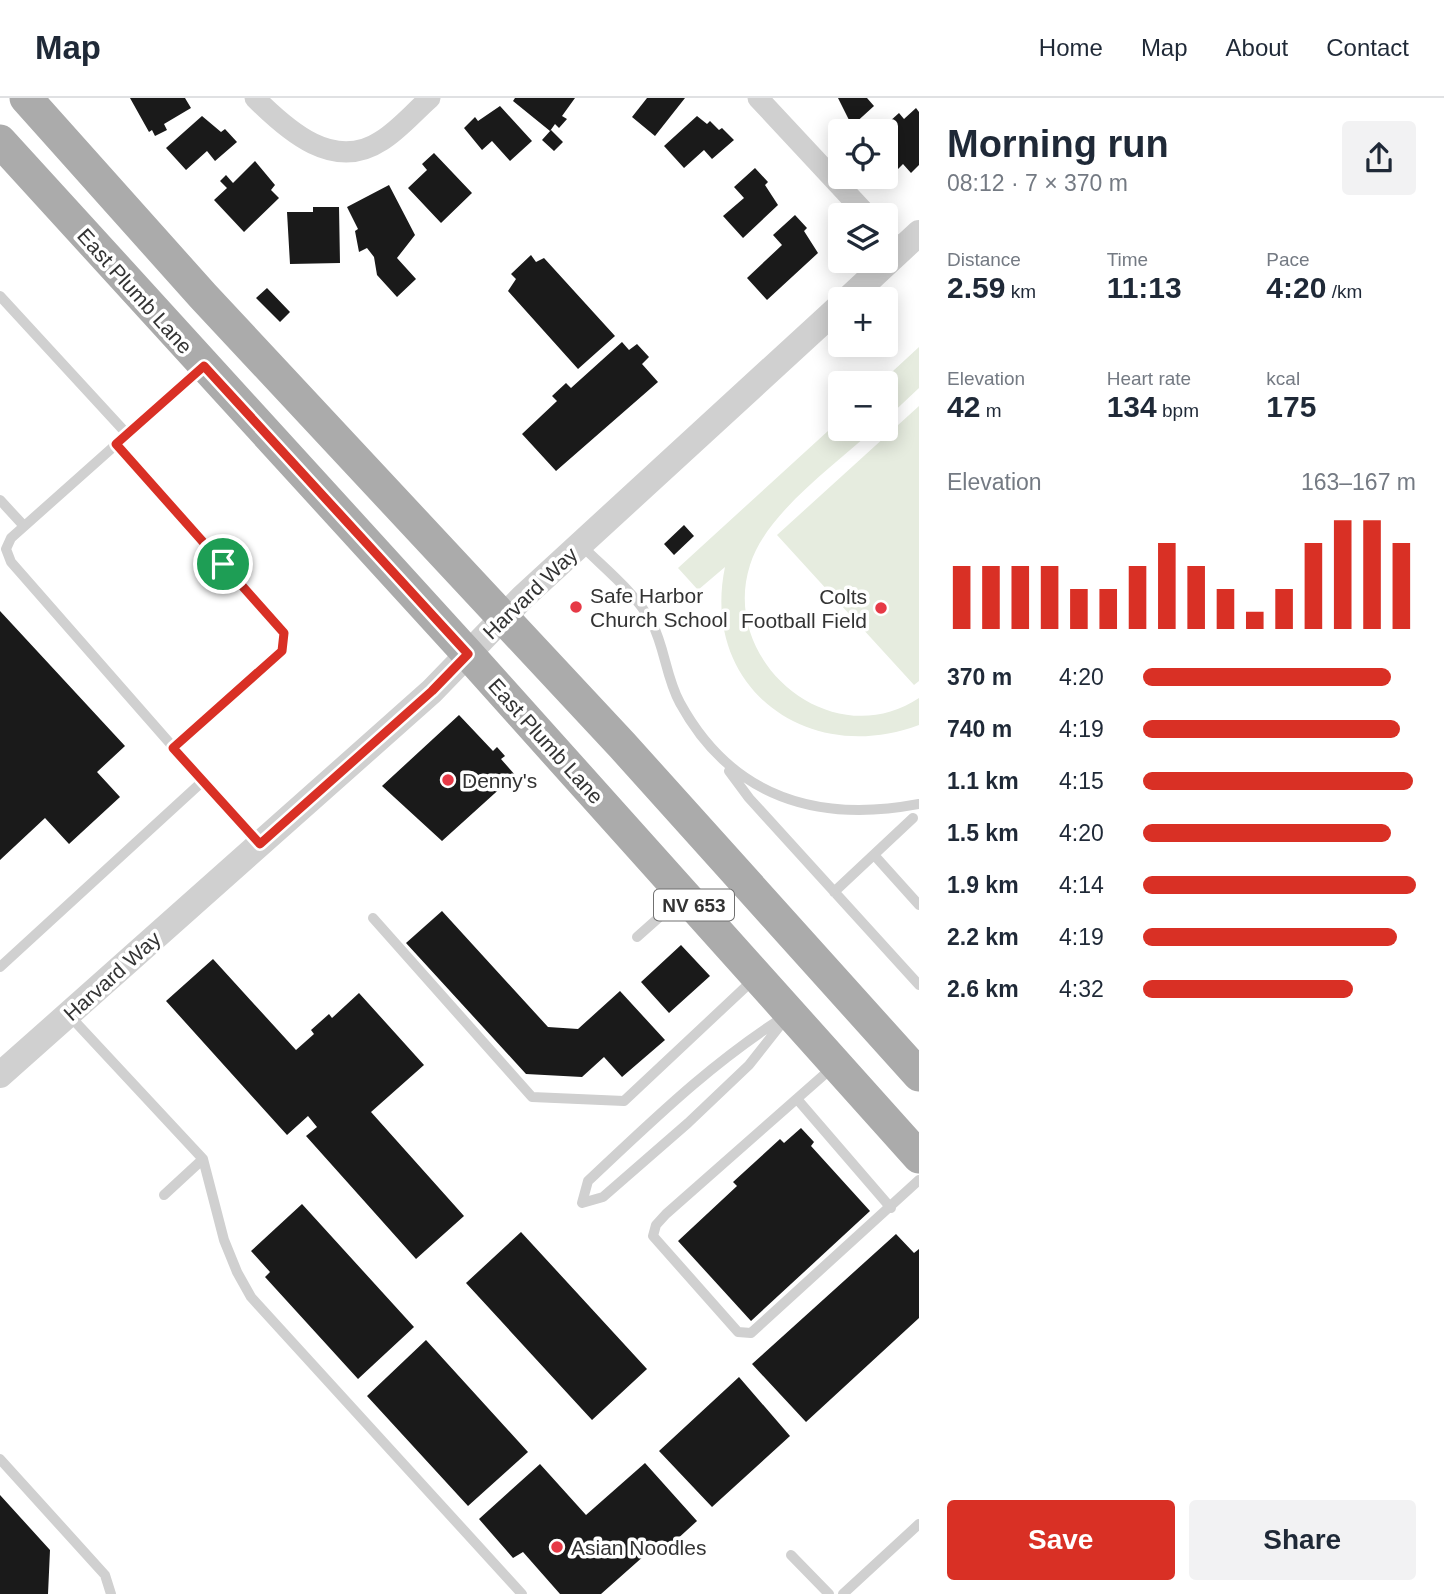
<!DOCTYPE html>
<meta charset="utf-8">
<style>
:root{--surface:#fff;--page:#f2f2f3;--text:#1f2937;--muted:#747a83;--line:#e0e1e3;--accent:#d93025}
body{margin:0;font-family:Helvetica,sans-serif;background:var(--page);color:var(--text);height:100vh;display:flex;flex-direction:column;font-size:26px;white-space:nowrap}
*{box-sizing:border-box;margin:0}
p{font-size:23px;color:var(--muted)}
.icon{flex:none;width:38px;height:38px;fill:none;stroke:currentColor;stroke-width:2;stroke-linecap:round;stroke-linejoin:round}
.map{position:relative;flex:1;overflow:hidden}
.details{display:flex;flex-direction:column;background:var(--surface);width:525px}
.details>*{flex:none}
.tools{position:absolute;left:828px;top:21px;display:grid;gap:14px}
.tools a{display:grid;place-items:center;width:70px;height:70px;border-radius:7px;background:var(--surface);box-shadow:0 4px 18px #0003;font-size:35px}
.pin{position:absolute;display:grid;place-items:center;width:60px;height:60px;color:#fff;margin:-30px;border:4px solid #fff;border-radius:50%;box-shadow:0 2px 7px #0007}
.round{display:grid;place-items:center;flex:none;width:74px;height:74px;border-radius:7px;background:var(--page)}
.summary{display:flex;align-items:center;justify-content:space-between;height:119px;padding:0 28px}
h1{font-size:38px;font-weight:700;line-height:52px}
.stats{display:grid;grid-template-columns:repeat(3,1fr);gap:10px;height:119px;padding:7px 28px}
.stats div{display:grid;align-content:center}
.stats b{font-size:30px;font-weight:700}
.stats small{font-size:19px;font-weight:400}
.stats p{font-size:19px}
.chart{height:196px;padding:14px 28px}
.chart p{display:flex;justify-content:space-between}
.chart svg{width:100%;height:126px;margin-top:7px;stroke:var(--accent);stroke-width:6}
.action{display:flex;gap:14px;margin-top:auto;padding:14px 28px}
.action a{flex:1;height:80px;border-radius:7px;background:var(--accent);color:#fff;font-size:28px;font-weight:700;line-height:80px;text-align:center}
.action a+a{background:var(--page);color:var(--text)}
ul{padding:0 28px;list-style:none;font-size:23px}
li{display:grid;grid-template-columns:112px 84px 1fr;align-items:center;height:52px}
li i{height:18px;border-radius:9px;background:var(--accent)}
header{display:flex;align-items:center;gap:42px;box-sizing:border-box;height:98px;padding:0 35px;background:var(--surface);border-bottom:2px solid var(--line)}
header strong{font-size:33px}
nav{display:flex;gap:38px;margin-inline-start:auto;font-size:24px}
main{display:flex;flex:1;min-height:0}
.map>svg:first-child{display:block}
.green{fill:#e6ecdf}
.building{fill:#1a1a1a}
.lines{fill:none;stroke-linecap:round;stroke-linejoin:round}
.service{stroke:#d0d0d0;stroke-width:10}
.minor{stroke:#d0d0d0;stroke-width:21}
.tertiary{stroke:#d0d0d0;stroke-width:26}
.primary{stroke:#ababab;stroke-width:33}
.route-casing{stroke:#fff;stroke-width:14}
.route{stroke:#d93025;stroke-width:9}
.poi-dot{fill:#e63946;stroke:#fff;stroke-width:2.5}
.labels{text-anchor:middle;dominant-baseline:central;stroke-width:7;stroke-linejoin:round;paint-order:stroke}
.shield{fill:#fff;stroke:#707070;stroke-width:2}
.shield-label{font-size:19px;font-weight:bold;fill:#333}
.street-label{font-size:21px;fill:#333;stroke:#fff}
.poi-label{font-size:21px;fill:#333;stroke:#fff;text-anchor:start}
</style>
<header>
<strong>Map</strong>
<nav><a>Home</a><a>Map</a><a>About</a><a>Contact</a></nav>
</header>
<main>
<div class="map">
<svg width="919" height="1496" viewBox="0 0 919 1496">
<rect width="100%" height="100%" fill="#fff"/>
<path class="green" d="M919,249V290L886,321V285H880Z
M919,308V583L914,587L777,437Z
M840,322V331H874C834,368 766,415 750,467C719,564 832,658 919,600V627C807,669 700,589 725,469L698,492L678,470Z"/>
<path class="building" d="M130,0H185L191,10L164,26L167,32L155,38L152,32L149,34Z
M515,0H575L562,18L567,21L559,30L555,26L550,33L513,3Z
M647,0H685L655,38L632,19Z
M838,0H867L874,8L852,28Z
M500,8L532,43L510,63L492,43L482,52L464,30L475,19L478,23Z
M916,10L919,14V67L911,75L903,66L897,72L886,59V33H879L899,15L904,21Z
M202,18L221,34L225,31L237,44L215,63L207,53L186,72L166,50Z
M697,18L707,26L710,23L719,32L722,30L734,42L712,61L704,52L684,70L664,48Z
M551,32L563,44L554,53L542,42Z
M434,55L472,95L441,125L408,90L427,72L422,66Z
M255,63L275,87L271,92L279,100L244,134L214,102L227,90L220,83L226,77L233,85Z
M755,70L768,84L765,87L778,107L743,140L723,118L744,100L734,89Z
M389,87L415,137L397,160L416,181L397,199L377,177L374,159L367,150L359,154L355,133L358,131L347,109Z
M313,109H339L340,165L290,166L287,114H313Z
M795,117L807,130L804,133L818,155L767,202L747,180L782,147L773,137Z
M531,157L536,164L544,160L615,238L578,271L508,193L516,181L511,176Z
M267,190L290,214L280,224L256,200Z
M622,244L629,252L637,246L649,259L642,266L658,284L556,373L522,336L557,303L552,298L566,285L571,290Z
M684,427L694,438L674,457L664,446Z
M0,513L125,648L97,674L120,699L69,746L45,720L0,762Z
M459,617L493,653L497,649L505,658L501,661L515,677L442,743L382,688Z
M442,813L548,929L578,931L620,893L665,942L622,979L604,959L582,979L526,976L406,845Z
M681,847L710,878L669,915L641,884Z
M213,861L296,952L314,936L311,932L329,916L332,920L359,895L424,967L371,1014L464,1118L416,1161L306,1038L317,1029L308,1018L287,1037L166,903Z
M801,1030L814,1044L811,1048L870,1113L751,1223L678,1143L737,1088L733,1084L780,1041L784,1045Z
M302,1106L414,1229L358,1281L265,1179L270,1174L251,1153Z
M521,1134L647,1271L592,1322L466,1185Z
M896,1136L914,1155L919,1151V1220L806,1324L752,1266Z
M426,1242L528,1354L468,1408L367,1298Z
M739,1279L790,1338L712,1409L659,1353Z
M645,1365L697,1423L663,1454L654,1449L601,1496H560L523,1454L513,1460L479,1421L540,1366L586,1417Z
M0,1397L50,1452L48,1496H0Z"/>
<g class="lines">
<path class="service" d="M0,198L127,336
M116,346L284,535L282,553L173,650
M0,402L24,428
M581,447C605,471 635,494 652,525C665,550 666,580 680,605C732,700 818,725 919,706
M729,673L749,700L919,887
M203,683L260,745
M875,758L919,807
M834,794L913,720
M373,820L532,999L624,1003L753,882
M637,839L682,799
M0,869L203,683L11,464L6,451L11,440L202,270
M790,915L749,967L688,1025L603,1099L582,1105L588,1083C654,1021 713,963 790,915Z
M68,916L203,1061L224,1142L237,1174L251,1199L522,1496
M834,968L666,1116L656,1127L653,1138L738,1234L751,1235L919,1082
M797,1001L891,1110
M164,1097L203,1061
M0,1361L105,1477L111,1496
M791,1457L829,1496
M843,1496L919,1426"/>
<path class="minor" d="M255,0C288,33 334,74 381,43C399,32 414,14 430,0
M758,0L867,117
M886,138L900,154"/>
<path class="tertiary" d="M848,201L919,135
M0,977L432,593L523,499L840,208"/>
<path class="primary" d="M26,0L203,198L622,647L919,977
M0,43L468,556L919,1059"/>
</g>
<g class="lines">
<defs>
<path id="route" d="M204,268L468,556L432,593L260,746L173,650L282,553L284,535L116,346Z"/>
</defs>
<use href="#route" class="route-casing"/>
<use href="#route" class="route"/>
</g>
<g class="poi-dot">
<circle cx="576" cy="509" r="7"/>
<circle cx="881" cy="510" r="7"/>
<circle cx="448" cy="682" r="7"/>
<circle cx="557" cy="1449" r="7"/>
</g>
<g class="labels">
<rect class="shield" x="654" y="791.5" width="80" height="31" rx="5"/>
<g class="shield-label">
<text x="694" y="807">NV 653</text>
</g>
<g class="street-label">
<text transform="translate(135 193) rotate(48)">East Plumb Lane</text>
<text transform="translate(530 495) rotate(-44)">Harvard Way</text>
<text transform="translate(546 643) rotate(48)">East Plumb Lane</text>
<text transform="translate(112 878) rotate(-42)">Harvard Way</text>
</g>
<g class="poi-label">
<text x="590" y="497">Safe Harbor<tspan x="590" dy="24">Church School</tspan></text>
<text x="867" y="498" text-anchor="end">Colts<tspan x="867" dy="24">Football Field</tspan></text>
<text x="462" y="682">Denny's</text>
<text x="571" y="1449">Asian Noodles</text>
</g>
</g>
</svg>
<div class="tools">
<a><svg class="icon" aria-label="locate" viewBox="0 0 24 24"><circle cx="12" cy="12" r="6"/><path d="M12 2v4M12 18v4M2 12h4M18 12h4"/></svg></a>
<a><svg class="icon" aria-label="layers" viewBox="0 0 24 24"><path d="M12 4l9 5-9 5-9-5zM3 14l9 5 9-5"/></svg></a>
<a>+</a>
<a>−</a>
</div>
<div class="pin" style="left:223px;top:466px;background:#1e9e55"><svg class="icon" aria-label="arrive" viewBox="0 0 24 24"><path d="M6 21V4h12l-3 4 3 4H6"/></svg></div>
</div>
<section class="details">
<div class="summary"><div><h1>Morning run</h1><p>08:12 · 7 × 370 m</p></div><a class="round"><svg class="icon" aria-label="share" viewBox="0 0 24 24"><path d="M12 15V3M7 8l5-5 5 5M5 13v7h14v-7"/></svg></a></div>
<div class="stats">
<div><p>Distance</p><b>2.59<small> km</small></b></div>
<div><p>Time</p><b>11:13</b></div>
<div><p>Pace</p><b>4:20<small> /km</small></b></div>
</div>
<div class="stats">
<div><p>Elevation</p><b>42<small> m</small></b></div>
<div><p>Heart rate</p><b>134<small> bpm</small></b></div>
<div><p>kcal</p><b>175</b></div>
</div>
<div class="chart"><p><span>Elevation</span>163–167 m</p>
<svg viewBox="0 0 160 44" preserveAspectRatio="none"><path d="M5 44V22M15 44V22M25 44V22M35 44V22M45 44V30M55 44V30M65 44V22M75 44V14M85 44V22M95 44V30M105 44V38M115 44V30M125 44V14M135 44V6M145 44V6M155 44V14"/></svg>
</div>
<ul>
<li><b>370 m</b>4:20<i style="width:91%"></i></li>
<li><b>740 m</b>4:19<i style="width:94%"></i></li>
<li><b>1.1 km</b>4:15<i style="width:99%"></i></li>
<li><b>1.5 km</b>4:20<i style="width:91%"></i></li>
<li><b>1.9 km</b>4:14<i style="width:100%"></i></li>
<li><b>2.2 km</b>4:19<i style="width:93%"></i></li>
<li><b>2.6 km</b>4:32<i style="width:77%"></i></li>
</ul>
<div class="action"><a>Save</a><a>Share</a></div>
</section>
</main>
